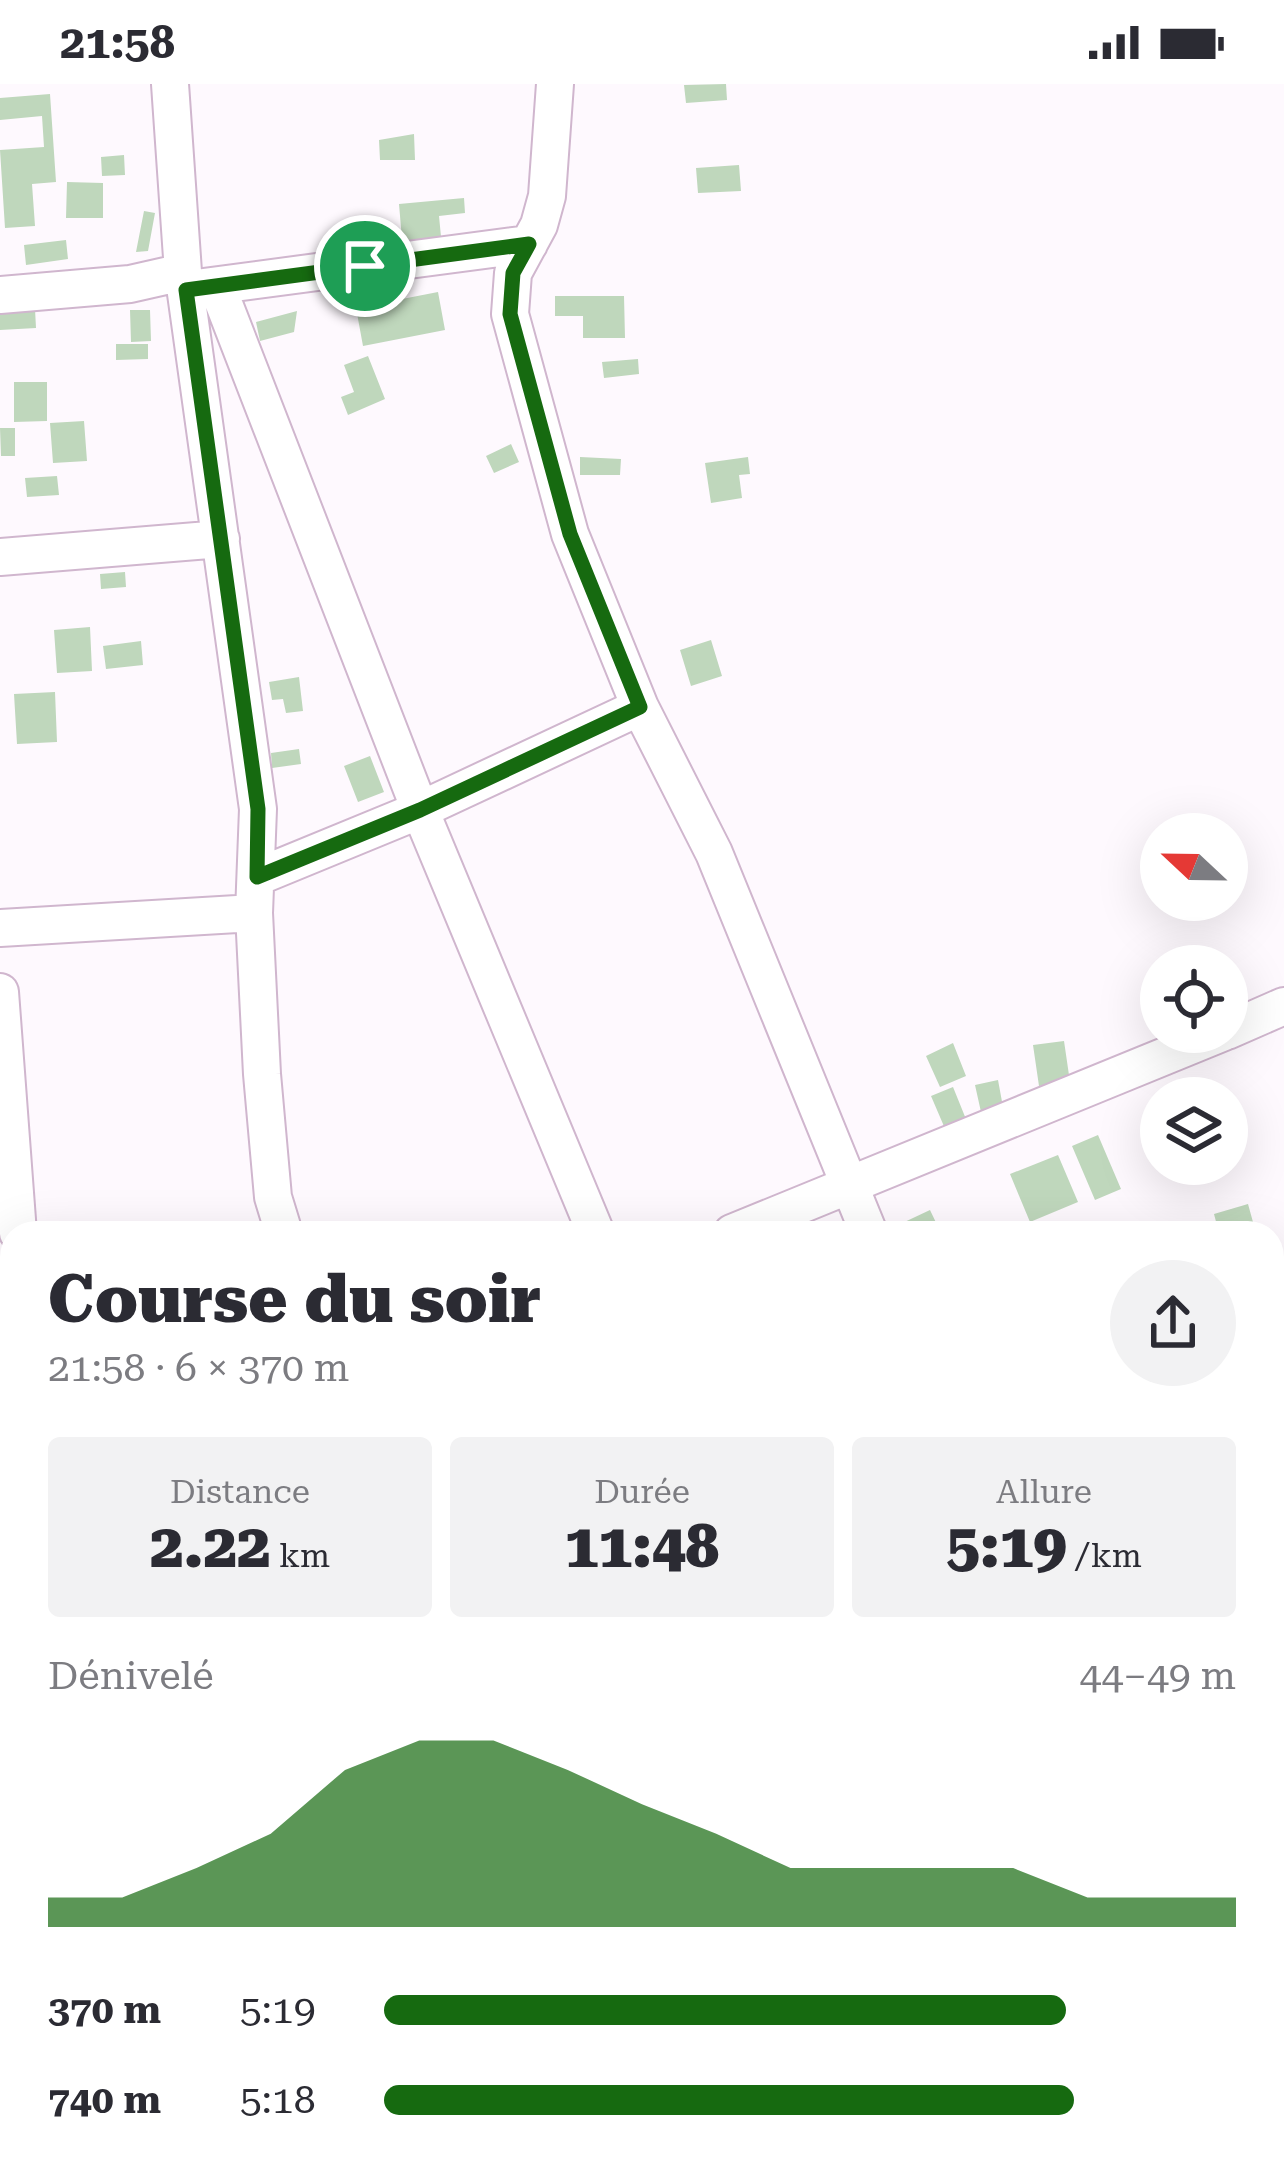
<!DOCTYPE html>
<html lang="fr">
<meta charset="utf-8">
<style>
:root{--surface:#fff;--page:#f2f2f3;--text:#2b2b33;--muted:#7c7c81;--accent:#166a10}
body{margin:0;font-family:"Roboto Serif",serif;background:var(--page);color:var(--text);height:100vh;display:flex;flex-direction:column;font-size:45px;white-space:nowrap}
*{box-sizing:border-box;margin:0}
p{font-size:39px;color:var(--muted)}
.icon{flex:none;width:66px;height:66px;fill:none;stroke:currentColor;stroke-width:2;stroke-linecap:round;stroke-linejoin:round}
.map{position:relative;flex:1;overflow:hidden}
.details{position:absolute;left:0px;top:1137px;width:1284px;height:948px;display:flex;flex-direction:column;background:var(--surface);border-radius:36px 36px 0 0;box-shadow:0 12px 48px #0002}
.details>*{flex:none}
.needle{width:78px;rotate:292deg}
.tools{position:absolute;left:1140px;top:729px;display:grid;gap:24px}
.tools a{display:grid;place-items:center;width:108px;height:108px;border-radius:50%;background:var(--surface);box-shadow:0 12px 48px #0002;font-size:60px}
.pin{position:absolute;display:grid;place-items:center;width:102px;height:102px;color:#fff;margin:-51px;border:6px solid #fff;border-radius:50%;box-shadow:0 3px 12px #0007}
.round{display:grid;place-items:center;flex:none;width:126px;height:126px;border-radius:63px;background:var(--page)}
.head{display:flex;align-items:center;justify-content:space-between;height:204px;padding:0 48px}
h1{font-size:66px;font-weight:800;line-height:90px}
.figures{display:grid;grid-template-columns:repeat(3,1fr);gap:18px;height:204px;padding:12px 48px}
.figures div{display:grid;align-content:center;border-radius:12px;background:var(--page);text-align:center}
.figures b{font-size:60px;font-weight:800}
.figures small{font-size:33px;font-weight:400}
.figures p{font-size:33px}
.chart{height:336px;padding:24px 48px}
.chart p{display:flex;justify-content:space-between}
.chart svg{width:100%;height:216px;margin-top:12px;fill:var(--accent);opacity:.7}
ul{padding:0 48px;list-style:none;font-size:39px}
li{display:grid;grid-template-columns:192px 144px 1fr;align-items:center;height:90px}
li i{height:30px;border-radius:15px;background:var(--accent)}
.status{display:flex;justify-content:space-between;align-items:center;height:84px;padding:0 60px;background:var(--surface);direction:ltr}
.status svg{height:33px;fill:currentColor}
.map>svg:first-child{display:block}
.building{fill:#bfd7bc}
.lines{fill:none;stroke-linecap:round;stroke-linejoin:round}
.minor-casing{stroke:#d0b6ce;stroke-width:40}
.minor{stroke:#fff;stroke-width:36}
.route-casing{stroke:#fff;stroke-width:24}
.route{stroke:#166a10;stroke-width:15}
</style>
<div class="status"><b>21:58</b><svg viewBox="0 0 49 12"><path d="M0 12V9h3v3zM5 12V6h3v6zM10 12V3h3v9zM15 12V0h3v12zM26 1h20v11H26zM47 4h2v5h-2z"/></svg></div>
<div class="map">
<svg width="1284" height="2085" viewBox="0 0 1284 2085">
<rect width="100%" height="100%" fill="#fef9fe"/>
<path class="building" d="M726,0L727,16L686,19L684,1Z
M50,10L56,98L32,100L35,142L5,144L0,66L44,63L42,32L0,36V14Z
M414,50L415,76H380L379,56Z
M124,71L125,91L102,92L101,73Z
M739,81L741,107L698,109L696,84Z
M67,98L103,99V134H66Z
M464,114L465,129L439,132L442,163L403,167L399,120Z
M144,127L155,129L148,167L136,168Z
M66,156L68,175L26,181L24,161Z
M438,208L445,246L363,262L356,224Z
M555,212H624L625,254H583V232H555Z
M35,225L36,244L0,246V227Z
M130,226H150L151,257L131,258Z
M297,227L294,248L260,257L256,238Z
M116,260H148V275L116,276Z
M368,272L385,315L348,331L341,313L354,308L344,281Z
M638,275L639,290L604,294L602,278Z
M14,298H47V337L14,338Z
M84,337L87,377L53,379L50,339Z
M0,344H15V372H1Z
M511,360L519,378L494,389L486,372Z
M580,373L621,375L620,391H580Z
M748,373L750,390L739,391L742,414L711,419L705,379Z
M57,392L59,411L27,413L25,394Z
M125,488L126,503L101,505L100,490Z
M90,543L92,587L57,589L54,546Z
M711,556L722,592L691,602L680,566Z
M141,557L143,581L106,585L103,562Z
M299,593L303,627L286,629L283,615L272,616L269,598Z
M55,608L57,658L17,660L14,610Z
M299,665L301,680L272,684L271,669Z
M370,672L384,708L358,718L344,682Z
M1204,865L1209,882H1168L1166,875Z
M1064,957L1070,998L1039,1002L1033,961Z
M953,959L966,992L940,1003L926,972Z
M998,996L1003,1023L981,1028L975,1001Z
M953,1003L970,1045L949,1054L931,1012Z
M1098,1051L1121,1105L1095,1116L1072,1062Z
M1058,1071L1078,1118L1030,1138L1010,1090Z
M1248,1120L1256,1149H1219L1214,1130Z
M930,1126L941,1149H900L896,1142Z
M1276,1745L1284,1764V1781L1272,1786L1279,1805L1272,1808V1747Z
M706,2073H753L755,2078L738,2085H710Z
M894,2073H942L948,2085H900Z"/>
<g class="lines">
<defs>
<path id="minor" d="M170,0L183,188L258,725L254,829L262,990L273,1113L284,1149
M555,0L547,112L539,141L513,189L510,230L570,450L640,623L714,769L869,1149
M217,202L420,726L596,1149
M196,204L529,160
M0,211L130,200L183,188
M0,473L221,455
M257,793L420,726L640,623
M0,844L254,829
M0,908L18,1149
M1227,947L1284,922
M732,1149L1224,948
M1272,1319L1284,1313
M1272,2056L1284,2084
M644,2073L649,2085
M997,2073L1002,2085"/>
</defs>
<use href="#minor" class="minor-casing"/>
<use href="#minor" class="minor"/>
</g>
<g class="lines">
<defs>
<path id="route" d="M529,160L513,189L510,230L570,450L640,623L420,726L257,793L258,725L186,206Z"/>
</defs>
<use href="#route" class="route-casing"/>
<use href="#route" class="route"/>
</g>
</svg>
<div class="tools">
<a><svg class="needle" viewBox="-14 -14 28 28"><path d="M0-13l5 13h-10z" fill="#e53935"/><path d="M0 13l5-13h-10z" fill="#7c7c81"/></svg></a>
<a><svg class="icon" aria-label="locate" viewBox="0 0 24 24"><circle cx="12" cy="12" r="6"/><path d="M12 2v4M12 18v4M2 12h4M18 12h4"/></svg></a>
<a><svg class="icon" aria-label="layers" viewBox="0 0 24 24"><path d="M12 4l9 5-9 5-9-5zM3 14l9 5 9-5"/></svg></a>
</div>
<div class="pin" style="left:365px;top:182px;background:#1e9e55"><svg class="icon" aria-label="arrive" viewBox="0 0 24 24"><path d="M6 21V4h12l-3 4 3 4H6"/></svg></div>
<section class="details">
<div class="head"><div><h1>Course du soir</h1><p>21:58 · 6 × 370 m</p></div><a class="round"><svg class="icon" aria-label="share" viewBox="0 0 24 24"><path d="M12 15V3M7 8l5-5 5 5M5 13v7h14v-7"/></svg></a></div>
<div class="figures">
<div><p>Distance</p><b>2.22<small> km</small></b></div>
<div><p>Durée</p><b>11:48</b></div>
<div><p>Allure</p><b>5:19<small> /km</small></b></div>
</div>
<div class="chart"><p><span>Dénivelé</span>44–49 m</p>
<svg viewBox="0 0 160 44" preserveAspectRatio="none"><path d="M0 44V38L10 38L20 32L30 25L40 12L50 6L60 6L70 12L80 19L90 25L100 32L110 32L120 32L130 32L140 38L150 38L160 38V44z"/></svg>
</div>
<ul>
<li><b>370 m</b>5:19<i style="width:80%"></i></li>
<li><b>740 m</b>5:18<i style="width:81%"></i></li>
</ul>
</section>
</div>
